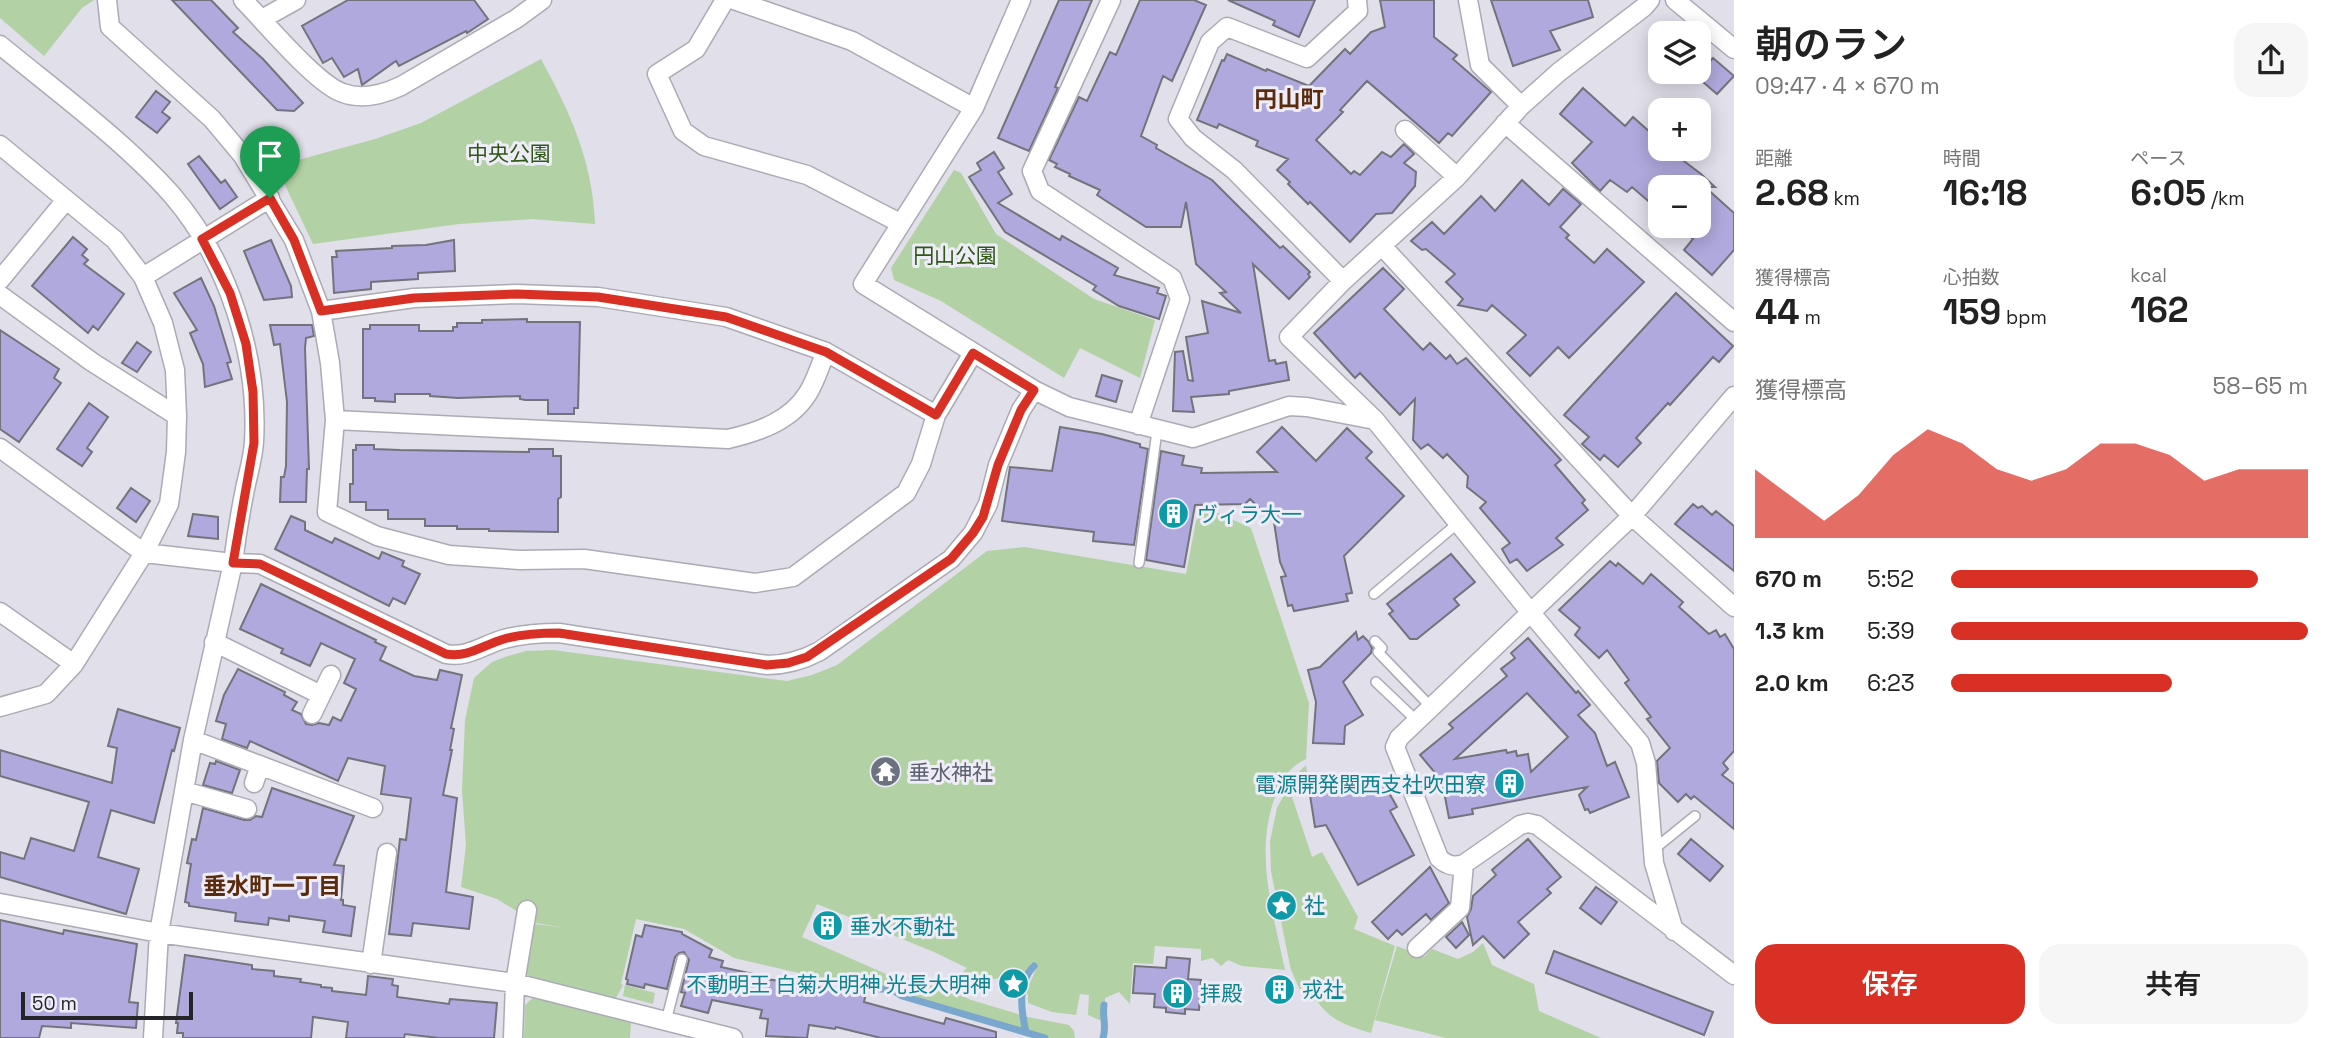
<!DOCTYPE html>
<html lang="ja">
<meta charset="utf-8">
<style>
:root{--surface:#fff;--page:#f6f6f6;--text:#222;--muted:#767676;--accent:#d93025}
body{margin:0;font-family:"Space Grotesk","Noto Sans JP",sans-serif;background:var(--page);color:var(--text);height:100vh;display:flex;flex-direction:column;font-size:26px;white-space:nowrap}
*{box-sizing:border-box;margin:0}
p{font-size:23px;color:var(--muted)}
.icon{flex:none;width:38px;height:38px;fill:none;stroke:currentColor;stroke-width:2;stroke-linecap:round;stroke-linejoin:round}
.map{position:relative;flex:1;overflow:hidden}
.drawer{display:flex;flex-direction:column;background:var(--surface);width:595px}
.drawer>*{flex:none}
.tools{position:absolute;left:1648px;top:21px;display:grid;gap:14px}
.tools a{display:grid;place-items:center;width:63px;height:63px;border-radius:14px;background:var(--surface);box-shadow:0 4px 18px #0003;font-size:35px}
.scale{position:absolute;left:21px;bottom:18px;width:172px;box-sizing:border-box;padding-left:7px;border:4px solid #252428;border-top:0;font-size:19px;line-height:24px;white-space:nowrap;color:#252428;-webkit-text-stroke:5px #edecf7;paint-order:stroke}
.pin{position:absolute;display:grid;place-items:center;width:60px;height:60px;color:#fff;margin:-72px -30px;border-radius:50% 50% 50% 0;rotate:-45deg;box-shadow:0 0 7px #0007}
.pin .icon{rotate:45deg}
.round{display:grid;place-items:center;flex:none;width:74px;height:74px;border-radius:21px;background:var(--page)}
.summary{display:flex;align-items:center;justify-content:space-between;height:119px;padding:0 21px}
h1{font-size:38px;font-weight:600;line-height:52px}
.figures{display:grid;grid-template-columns:repeat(3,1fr);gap:10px;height:119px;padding:7px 21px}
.figures div{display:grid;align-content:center}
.figures b{font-size:35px;font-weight:600}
.figures small{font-size:19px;font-weight:400}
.figures p{font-size:19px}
.chart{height:196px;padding:14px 21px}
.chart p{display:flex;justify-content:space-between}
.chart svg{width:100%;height:126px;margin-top:7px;fill:var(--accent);opacity:.7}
.button{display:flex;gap:14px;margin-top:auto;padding:14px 21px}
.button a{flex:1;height:80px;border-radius:21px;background:var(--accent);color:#fff;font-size:28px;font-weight:600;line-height:80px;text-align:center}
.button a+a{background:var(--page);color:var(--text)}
ul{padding:0 21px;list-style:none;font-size:23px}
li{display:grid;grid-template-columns:112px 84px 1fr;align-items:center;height:52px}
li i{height:18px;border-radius:9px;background:var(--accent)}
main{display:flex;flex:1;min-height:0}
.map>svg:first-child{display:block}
.green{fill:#b2d1a4}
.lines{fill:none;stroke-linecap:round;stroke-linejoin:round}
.stream{stroke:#7aa7cd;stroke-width:7}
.building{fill:#afa9dd;stroke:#73737d;stroke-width:2;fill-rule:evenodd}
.lane-casing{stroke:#abaab5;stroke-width:12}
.street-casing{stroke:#abaab5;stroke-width:21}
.lane{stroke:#fff;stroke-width:9}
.street{stroke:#fff;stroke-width:18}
.route-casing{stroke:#fff;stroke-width:14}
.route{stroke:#d93025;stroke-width:9}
.labels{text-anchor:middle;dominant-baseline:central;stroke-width:6;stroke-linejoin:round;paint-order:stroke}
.park-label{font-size:21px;fill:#2f5817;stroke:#edecf7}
.culture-label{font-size:21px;fill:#0d838f;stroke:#edecf7;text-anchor:start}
.worship-label{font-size:21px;fill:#5b616d;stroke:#edecf7;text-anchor:start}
.neighbourhood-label{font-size:23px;font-weight:bold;fill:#5a2b0c;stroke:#edecf7}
</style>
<main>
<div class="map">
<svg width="1734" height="1038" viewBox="0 0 1734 1038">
<rect width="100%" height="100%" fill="#e0dfea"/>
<path class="green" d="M0,0H94L82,8L44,56L0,18Z
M541,59C570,112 593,162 595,224L532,219L459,224L313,244L276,166L375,139L421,123Z
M954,170L961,173L996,234L1094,299L1155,320L1140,378L1080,348L1064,378L941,301L894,280L891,268Z
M1202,512L1218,513L1251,528L1309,703L1306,759C1291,766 1284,776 1278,790C1252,848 1273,911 1285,970L1242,966L1228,960L1221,966L1212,958L1201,961V949L1155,946L1153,964L1133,963L1130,1004L1119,992L1105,998V1003L1101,1007L1102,1021L1088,1015L1089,995L1080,994L1076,1015L1052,1012L1028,1003V995L1026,992L1037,967L1035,964L1031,963L1018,986L998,978L991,980L987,991L959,976L967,968L934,952L817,904L802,937L911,985L916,974L971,1000L1028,1017L1069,1025L1074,1031L1075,1038H1050L1018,1028L1013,1030L899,996L734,958L684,929L636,919L621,984L623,985L616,998L525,975L535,924L565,928L536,923L497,899L461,887L466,845L462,791L465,720L474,678L492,662L508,656L526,651L553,650L787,681L812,675L837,665L987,551L1025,547L1186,574L1196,521Z
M1306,765L1307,773L1303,775L1292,797L1312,857L1322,852L1358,917L1354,929L1395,946L1371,1033C1348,1026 1331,1021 1317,1001L1304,999L1291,970L1286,946L1271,871L1270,841L1277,808L1294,777Z
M1483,943L1492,965L1534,984L1539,1011L1601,1038H1446L1375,1020L1397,946L1424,957L1432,949L1458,959L1473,952Z
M625,985L655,993L653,1004L623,996Z
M534,997L631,1023L630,1038H524L525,1005Z"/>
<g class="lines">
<path class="stream" d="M870,988L893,990L902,996L1045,1038
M1026,1032C1021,1010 1017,983 1034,966
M1103,1038C1107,1026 1102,1017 1104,1005"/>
</g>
<path class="building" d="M172,0H211L238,28L233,32L263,59L303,103L294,111L277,110Z
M348,0H474L488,19L467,33L466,31L399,66L396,61L362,85L358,69L344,77L332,58L323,63L302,26Z
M1059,0H1092L1055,87L1058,88L1029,151L998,138Z
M1140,0H1194L1206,5L1172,81L1163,76L1141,136L1157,145L1156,148L1212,180L1280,248L1283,246L1310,272L1308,274L1310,277L1289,299L1253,264L1269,361L1275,360L1276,364L1286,362L1289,380L1229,391V394L1191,397L1194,412L1173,411L1175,352L1183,351L1188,380L1193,381L1186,337L1208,333L1202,301L1241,313L1220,293L1226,292L1196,264L1186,202L1181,227H1146L1097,195L1100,190L1069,176L1070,174L1055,167L1057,164L1049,160L1079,97L1087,101L1110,52L1116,55Z
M1228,0H1315L1299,37L1273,25L1275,21Z
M1380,0H1434V37L1457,55L1453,59L1491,92L1452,136L1448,133L1439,143L1367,81L1340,110L1343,112L1316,140L1351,174L1354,171L1360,175L1382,152L1391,157L1404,144L1414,154L1404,163L1416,172L1415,186L1392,213L1376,214L1350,242L1310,202L1308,204L1288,184L1290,182L1277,170L1288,159L1256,146L1258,141L1219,124L1217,128L1197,120L1222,60L1224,61L1227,54L1266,71L1267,69L1309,86L1345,49L1350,54L1371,32L1385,27Z
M1491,0H1588L1593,17L1550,31L1560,50L1513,66Z
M1713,58L1734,76L1717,94L1696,76Z
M1583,88L1625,126L1633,117L1661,142V149H1668L1701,174L1715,187H1705L1734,213V250L1712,275L1684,250L1693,239L1677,226H1699V187H1661V212L1632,187L1627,192L1610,180L1600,191L1572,163L1592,142L1560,114Z
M156,91L170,102L162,112L170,118L157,133L136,117Z
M994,152L1004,168L998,172L1012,194L998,203L1060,240L1062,236L1118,268L1114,275L1159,288L1157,293L1166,296L1159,319L1119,306L1093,290L1096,286L1005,232L969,177L981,170L977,163Z
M199,156L221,183L225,180L237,197L220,209L188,164Z
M1522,180L1549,205L1563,189L1581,204L1560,227L1569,235L1566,238L1594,263L1607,249L1644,282L1569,358L1558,347L1530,376L1507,353L1526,335L1492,305L1487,311L1458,305L1463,299L1446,282L1455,274L1426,249L1422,250L1411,241L1432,222L1444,234L1481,196L1495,211Z
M73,237L87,249L82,255L88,260L84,264L124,294L98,330L93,326L88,333L32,286Z
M271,240L291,286L292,297L264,300L244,251Z
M454,240L455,271L418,273V279L371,282V289L334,293L332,257H337L336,251L392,248V246L426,245Z
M1383,268L1404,289L1384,309L1423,350L1430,343L1446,359L1450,355L1457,364L1466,358L1561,460L1555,465L1585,500L1582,503L1588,510L1556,538L1563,545L1527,571L1517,559L1510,563L1502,549L1510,543L1480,508L1486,502L1467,487L1468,476L1447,454L1443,458L1428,444L1421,449L1413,440L1415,399L1400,415L1360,373L1355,378L1314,333Z
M201,278L214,306L231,362L227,363L232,379L205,387L203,364L190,333L197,330L174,293Z
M1676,293L1733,346L1719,362L1713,357L1670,405L1668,403L1636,438L1641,443L1618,467L1604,455L1600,460L1582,444L1589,437L1564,415Z
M527,319V322H580L578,408H574V414H548V400H525L520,399V396L458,398L430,396V394H395V402L375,401V398H363V329H370V325H419V331H453V327H457V323H482V320Z
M270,325H312L314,336L306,338L305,348L309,469H307L306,502H280L281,477H284L286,466L287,402L280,344L274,345Z
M0,330L59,369L54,378L61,383L19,442L0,429Z
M137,342L151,352L137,372L122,363Z
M1102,375L1122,381L1116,402L1096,396Z
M89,403L108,417L87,448L92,452L82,466L57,449Z
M1060,427L1102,434L1140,444V447L1148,449L1134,545L1093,541L1094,532L1002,521L1010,467L1052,471Z
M1282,427L1316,461L1347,428L1372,452L1366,458L1404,496L1344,556L1352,593L1346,594L1348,601L1294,611L1292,605L1288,606L1281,577L1286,576L1280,562L1274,522L1250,499L1245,504L1195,505L1184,567L1146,560L1161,451L1184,456L1182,465L1202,468L1201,473L1277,472L1257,452Z
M356,445H374V449L400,450L529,452V449H553V456H561V497L558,499V532L489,531V529H457V526H425V519H388V510H366V502H350V484H353V450H356Z
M131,488L150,501L136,522L117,508Z
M1693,504L1698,508L1702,506L1712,515L1716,511L1734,526V571L1675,524Z
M193,514L218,517V539L188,536Z
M291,516L305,522V530L332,543L335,538L379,559L382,552L404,561L402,566L420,574L405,604L393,598L389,606L275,549Z
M1451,554L1475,582L1454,599L1459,605L1417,639H1410L1389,614L1393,611L1387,604Z
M1610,561L1616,566L1618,563L1643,584L1651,574L1683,602L1679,607L1709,634L1716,630L1720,637L1725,634L1734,649V751L1723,763L1728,769L1722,775L1734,784V829L1694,796L1691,799L1686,794L1678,802L1659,783L1657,761L1670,748L1647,719L1651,717L1625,683L1629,680L1607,650L1599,658L1575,635L1580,628L1559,610Z
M261,584L376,640L375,642L386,647L380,660L414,676L437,680L440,670L462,675L451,728L454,729L450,750H452L443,795L457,798L446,892L473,897L469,929L413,923L411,936L389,934L400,839L406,840L411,798L381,794L385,766L348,758L338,781L250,741L247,748L222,739L226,724L216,721L224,695L238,669L285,692L284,695L297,702L292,710L301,714L306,724L312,725L319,723L329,725L333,717L341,721L356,689L344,683L355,659L321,643L310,666L281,653L283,649L240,629Z
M1356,632L1358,640L1363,636L1368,641L1372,648L1371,653L1343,682L1363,715L1345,726L1344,744L1313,743L1316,702L1308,670L1320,667Z
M1528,638L1576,693L1578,691L1590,705L1578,715L1595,733L1607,766L1615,762L1629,797L1590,813L1588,809L1585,810L1579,795L1587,787L1472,809L1473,814L1449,818L1442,781L1420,755L1453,728L1449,724L1507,676L1501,669L1515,658L1511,653ZM1527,693L1568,737L1531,772L1528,754L1517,756L1516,751L1507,753L1506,750L1455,759Z
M118,709L180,728L174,751L172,750L154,823L111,810L98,857L139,869L126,914L0,877V852L24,859L31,838L74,851L89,802L0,776V750L112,783L117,748L108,746Z
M216,761L240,770L232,793L203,785L210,763L215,764Z
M1374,774L1380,786L1384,784L1397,807L1390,811L1414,855L1358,885L1326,825L1315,827L1310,795L1343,791Z
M272,788L354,816L334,865L344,866L341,900H343V905L355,907L351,936L323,932L325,921L289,916V921L269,918L268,925L235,921L236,913L189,906V903L185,902L191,864L187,863L192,839L196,840L203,808L244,820H250L256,816L262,817Z
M1528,839L1561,877L1547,889L1551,893L1518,922L1529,934L1504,958L1483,936L1473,945L1467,917L1471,909L1473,896L1496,875L1492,870Z
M1691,839L1723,866L1710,881L1678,854Z
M1430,867L1449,903L1431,920L1426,914L1402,935L1397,930L1388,939L1372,922Z
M1596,887L1617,902L1601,924L1580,908Z
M0,920L63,934L64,930L137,944L129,1002L138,1003L136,1028L71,1023V1028L42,1026L39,1038H0Z
M1462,922L1469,935L1456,948L1446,937Z
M645,925L682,932V934L712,950L709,957L723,961L721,967L758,975L757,978L789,982L788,984L866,993L864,1002L944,1024L946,1018L996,1032V1038H881L836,1027L835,1029L809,1025L807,1038L766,1036L768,1019L760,1018L762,1010L712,1000L708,1013L681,1006L685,993L681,992L689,960L684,952L679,953L675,957L667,989L645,984L644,988L627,984L628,980L626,979L636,935L642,937Z
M1554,951L1713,1012L1704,1035L1546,973Z
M185,955L252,965V969L274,971V976L301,979L300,982L321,985V987L332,988V991L366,995L368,976L393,979L392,985L398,986L397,997L449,1004L450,999L497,1003L494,1038H439L405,1034L404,1038H346L348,1022L313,1017L311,1038H183V1033H177L178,1023H176Z
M1167,957L1190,959L1188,979L1201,980L1199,1010L1185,1009V1014L1166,1012V1008L1154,1007L1155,994L1133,993L1135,966L1166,968Z"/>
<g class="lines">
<defs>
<path id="lane" d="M1139,563L1157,431
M1374,594L1458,523
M1375,641L1382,648L1378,652L1431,707
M1376,682L1417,721
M1653,850L1695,816
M666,1021L682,959"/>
<path id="street" d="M107,0L110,27L212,119L243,156L294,240L321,311L330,363L335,420L327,512L377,536L449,555L520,560L584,559L755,583L793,577L906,493L921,464L936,415L973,353
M243,0C265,22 317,85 343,93C362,100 384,94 401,86L516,19L542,0
M725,0L696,49L657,74L683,131L704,146L807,175L900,223
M734,0L852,41L974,108
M1021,0L974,108L863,284L1034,390
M1111,0L1032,171L1040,191L1172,278L1180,299L1138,425
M1468,0L1480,65L1521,106
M1650,0L1644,7L1559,72L1521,106L1457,177L1343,281L1289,337L1375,420L1531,613L1640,743L1646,763L1654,863L1674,931
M1675,0L1734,49
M262,19L296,0
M0,45C56,91 124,141 172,195C228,260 259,357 254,442C253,458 248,474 245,489C240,514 236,538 233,563L144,553L0,448
M1505,123L1734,322
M1405,130L1457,177
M0,145L115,240L143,277L163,323L175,370L177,416L176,452L169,504L144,553L74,664L46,694L0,707
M1382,246L1632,516L1734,607
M143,277L270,198
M0,280L66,200
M1343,281L1234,170L1193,138L1178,119L1210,42L1227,27L1307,58L1358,11L1357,0
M0,295L92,362L177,416
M321,311L414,298L517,294L598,297L726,317L826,352L936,415
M1734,396L1632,516L1399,738L1395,747L1439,858C1447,866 1454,867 1464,864L1520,825L1528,823L1537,825L1734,975
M335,420L728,439C758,432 791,421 808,393C816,380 820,365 826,352
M0,612L74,664
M214,642L321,695
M312,714L331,675
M193,740L373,808
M254,783L260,765
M184,791L247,809
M0,903L159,933L515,983L733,1038
M1417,948L1460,908L1464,864
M371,964L387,853
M153,1038L159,933L193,740L233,563L260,564L446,654C468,658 483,645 504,639C522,634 540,633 559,633L767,665C786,665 803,660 820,651L951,559L973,533L988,504L998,465L1021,410L1034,390L1069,407L1193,438L1289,406L1307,407L1375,420
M513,1038L515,983L527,910"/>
</defs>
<use href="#lane" class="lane-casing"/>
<use href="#street" class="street-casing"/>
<use href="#lane" class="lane"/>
<use href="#street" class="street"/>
</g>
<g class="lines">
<defs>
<path id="route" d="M270,198L294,240L321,311L414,298L517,294L598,297L726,317L826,352L936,415L973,353L1034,390L1021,410L998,465L983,517L973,533L951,559L807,657L788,663L767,665L559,633C540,633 522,634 504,639C483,645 468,658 446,654L260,564L233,563L254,443L253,392L246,344L230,293L202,239Z"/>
</defs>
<use href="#route" class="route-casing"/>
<use href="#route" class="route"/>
</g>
<defs>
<symbol id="building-disc" viewBox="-11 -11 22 22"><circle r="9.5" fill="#0f9aa8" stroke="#edecf7"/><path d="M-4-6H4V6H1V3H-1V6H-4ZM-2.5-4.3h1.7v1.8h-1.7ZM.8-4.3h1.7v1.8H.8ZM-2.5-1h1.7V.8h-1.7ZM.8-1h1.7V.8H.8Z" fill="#fff"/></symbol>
<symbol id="temple-disc" viewBox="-11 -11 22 22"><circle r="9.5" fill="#6b7280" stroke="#edecf7"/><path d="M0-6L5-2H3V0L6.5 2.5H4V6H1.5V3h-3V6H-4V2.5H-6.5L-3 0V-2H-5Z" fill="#fff"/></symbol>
<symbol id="sight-disc" viewBox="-11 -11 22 22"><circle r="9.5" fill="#0f9aa8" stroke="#edecf7"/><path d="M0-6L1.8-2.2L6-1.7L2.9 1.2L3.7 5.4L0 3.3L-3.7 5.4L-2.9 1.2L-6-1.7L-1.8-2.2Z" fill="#fff"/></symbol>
</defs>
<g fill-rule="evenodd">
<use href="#building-disc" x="1156" y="496" width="35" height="35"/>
<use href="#temple-disc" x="868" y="754" width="35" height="35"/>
<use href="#building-disc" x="1492" y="766" width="35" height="35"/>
<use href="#sight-disc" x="1264" y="888" width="35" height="35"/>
<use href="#building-disc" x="810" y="908" width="35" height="35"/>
<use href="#sight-disc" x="996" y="966" width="35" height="35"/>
<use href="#building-disc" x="1262" y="972" width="35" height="35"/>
<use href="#building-disc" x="1160" y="976" width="35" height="35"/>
</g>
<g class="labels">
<g class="park-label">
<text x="509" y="153">中央公園</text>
<text x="955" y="255">円山公園</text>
</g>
<g class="culture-label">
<text x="1197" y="514">ヴィラ大一</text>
<text x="1486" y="784" text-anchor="end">電源開発関西支社吹田寮</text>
<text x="1304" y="905">社</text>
<text x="850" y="926">垂水不動社</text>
<text x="991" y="984" text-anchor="end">不動明王 白菊大明神 光長大明神</text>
<text x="1302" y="989">戎社</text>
<text x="1200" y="993">拝殿</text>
</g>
<g class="worship-label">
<text x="909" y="772">垂水神社</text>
</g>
<g class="neighbourhood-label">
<text x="1289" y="99">円山町</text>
<text x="272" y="886">垂水町一丁目</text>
</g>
</g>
</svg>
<div class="tools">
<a><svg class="icon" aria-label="layers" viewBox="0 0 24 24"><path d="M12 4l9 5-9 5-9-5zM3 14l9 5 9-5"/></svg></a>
<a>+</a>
<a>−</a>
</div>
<div class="scale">50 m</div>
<div class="pin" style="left:270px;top:198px;background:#1e9e55"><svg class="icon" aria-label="arrive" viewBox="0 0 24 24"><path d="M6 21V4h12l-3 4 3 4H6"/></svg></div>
</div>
<section class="drawer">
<div class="summary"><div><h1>朝のラン</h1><p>09:47 · 4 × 670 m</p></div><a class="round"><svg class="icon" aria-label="share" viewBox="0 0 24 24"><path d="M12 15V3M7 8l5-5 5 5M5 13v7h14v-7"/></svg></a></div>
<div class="figures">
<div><p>距離</p><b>2.68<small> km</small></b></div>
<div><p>時間</p><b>16:18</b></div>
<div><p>ペース</p><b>6:05<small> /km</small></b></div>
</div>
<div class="figures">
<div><p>獲得標高</p><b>44<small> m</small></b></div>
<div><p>心拍数</p><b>159<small> bpm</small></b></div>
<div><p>kcal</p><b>162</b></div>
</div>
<div class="chart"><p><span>獲得標高</span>58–65 m</p>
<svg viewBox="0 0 160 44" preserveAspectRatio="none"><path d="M0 44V20L10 29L20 38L30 29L40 15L50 6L60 11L70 20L80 24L90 20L100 11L110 11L120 15L130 24L140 20L150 20L160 20V44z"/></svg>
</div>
<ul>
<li><b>670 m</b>5:52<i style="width:86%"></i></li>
<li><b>1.3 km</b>5:39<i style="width:100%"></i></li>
<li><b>2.0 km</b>6:23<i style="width:62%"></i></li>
</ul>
<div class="button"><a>保存</a><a>共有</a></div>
</section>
</main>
